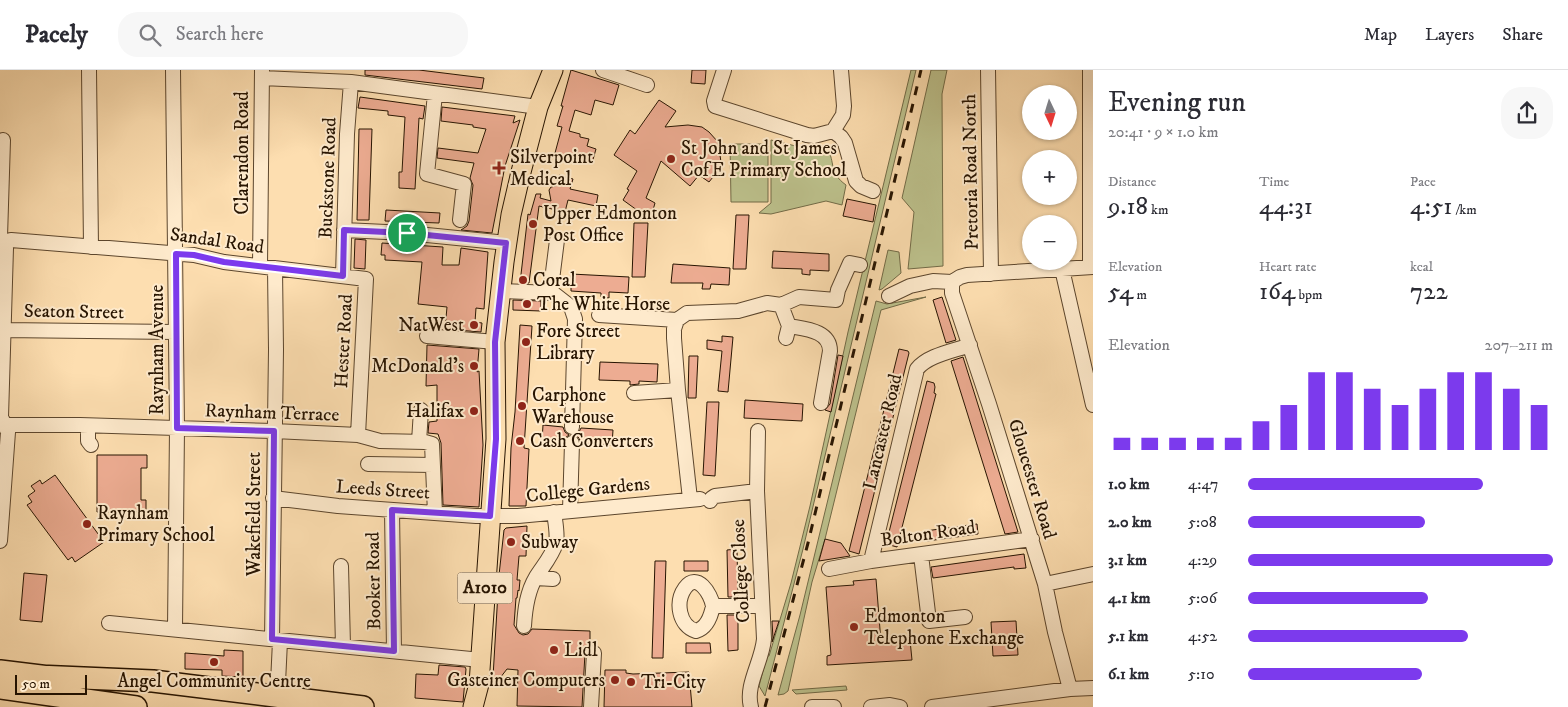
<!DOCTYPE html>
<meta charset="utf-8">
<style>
:root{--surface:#fff;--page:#f7f7f7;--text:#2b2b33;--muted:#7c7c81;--line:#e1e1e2;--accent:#7c3aed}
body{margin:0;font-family:"IM FELL DW Pica",serif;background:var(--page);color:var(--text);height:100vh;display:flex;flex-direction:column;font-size:19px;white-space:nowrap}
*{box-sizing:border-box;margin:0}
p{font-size:16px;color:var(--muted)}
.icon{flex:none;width:28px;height:28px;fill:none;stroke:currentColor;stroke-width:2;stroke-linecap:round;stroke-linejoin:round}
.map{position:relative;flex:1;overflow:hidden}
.drawer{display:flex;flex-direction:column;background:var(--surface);width:475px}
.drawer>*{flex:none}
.needle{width:32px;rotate:176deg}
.tools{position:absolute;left:1022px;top:15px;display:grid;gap:10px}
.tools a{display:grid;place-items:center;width:55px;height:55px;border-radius:50%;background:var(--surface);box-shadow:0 1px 4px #0004;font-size:25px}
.scale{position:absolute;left:15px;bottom:12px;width:72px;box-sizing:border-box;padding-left:5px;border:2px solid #271401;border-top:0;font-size:14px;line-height:18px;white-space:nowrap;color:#271401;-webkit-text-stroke:4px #feeacc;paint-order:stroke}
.pin{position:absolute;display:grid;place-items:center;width:42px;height:42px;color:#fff;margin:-21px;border:2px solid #fff;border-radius:50%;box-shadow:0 1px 5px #0007}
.round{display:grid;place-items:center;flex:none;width:52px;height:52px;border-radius:20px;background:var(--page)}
.overview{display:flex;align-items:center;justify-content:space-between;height:85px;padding:0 15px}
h1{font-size:28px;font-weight:600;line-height:38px}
.stats{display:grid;grid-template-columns:repeat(3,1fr);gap:8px;height:85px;padding:5px 15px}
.stats div{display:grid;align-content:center}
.stats b{font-size:25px;font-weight:600}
.stats small{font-size:14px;font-weight:400}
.stats p{font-size:14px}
.chart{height:140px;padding:10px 15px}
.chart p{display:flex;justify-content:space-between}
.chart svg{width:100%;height:90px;margin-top:5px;stroke:var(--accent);stroke-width:6}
ul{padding:0 15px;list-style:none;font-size:16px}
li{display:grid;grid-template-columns:80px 60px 1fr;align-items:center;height:38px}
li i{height:12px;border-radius:6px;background:var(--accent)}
header{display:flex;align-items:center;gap:30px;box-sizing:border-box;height:70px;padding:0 25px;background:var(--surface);border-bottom:1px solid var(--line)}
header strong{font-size:24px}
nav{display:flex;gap:28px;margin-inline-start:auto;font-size:18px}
.search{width:350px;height:45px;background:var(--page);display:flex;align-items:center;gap:12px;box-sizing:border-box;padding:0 18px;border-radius:20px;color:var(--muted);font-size:19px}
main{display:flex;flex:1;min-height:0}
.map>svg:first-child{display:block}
.green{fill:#bdc28d;stroke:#726b47}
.building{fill:#edac92;stroke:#271401}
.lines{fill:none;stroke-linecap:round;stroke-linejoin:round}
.minor-casing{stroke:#5c462d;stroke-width:16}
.major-casing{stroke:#271401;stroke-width:21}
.highway-casing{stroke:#271401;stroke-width:24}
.minor{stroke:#feeacc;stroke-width:14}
.major{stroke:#fddeb0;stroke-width:19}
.highway{stroke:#fddeb0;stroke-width:21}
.rail{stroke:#271401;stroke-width:3;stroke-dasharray:9 9;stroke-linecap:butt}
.route-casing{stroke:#fff;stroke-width:10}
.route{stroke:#7c3aed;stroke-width:6}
.poi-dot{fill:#8f2418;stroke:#feeacc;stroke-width:2}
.labels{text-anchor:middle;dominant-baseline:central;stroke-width:4;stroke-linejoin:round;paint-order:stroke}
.shield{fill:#feeacc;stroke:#68543e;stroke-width:1}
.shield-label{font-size:18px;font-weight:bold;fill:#271401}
.poi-label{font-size:19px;fill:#271401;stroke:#feeacc;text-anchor:start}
.street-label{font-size:19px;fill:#271401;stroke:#feeacc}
</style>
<header>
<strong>Pacely</strong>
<div class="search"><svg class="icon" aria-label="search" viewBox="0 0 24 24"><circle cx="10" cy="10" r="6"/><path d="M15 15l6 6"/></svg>Search here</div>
<nav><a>Map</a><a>Layers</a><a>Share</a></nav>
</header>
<main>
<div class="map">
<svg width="1093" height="637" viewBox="0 0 1093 637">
<rect width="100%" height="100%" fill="#fddeb0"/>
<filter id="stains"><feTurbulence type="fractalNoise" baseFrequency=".004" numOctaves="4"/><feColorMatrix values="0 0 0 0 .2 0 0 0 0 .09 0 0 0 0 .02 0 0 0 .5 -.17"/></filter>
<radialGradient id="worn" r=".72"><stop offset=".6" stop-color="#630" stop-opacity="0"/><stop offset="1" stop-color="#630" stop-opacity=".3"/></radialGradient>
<path class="green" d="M911,0H916L803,479L765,626L759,616L767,586H769L791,513L810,436L848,262Z
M931,0H947L942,24L943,196L908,199L914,142L902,128Z
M771,70L808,79H816V75L827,78C836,93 828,102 846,115L842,135L826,131L771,144L759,143L771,133Z
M730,74H768V132H731Z
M888,180L899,182L901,203L882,219L879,220Z
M926,227L881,240L825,469L812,512L788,621L784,624L778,625L800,545L876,231L887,234Z
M846,616L847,620L796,624L792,620Z"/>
<path class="building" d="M365,0H419L484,8L482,19L365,5Z
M571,0L619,15L613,35L595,30L591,45L575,40L569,61L580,64V67L589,69L587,76L596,79L592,93L555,83L562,57L557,56L563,36H561Z
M692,0H706L705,14L691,13Z
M360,27L425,36L423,49L419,48L415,119L399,118V102H402L405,47L388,45V41L358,38Z
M659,30L676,41L665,57L688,55L702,57L709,62L718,72L721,92L717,102L709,112L699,105L690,116L661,91L646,128L655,133L651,147L648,145V148L623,130L629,120L627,119L637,101L614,85L630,60L635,64Z
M442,37L515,46L513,53L520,50L505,96L492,163L461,160L467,156L469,151L473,115L470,108L474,93L437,88L438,78L478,83L486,59L473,57V55L441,51Z
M359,59H372L369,150H357Z
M559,105L573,109L570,119L598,125L596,136L568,130L565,142L539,136L529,213H520L528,144L530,145L536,124H541L540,128L551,131L549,120L551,117L556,116Z
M847,129L876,135L873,152L843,146Z
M386,140L440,143L439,153L385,151Z
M736,145H749L746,199H733Z
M634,153H648L645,207H632Z
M355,169L366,170L365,199L354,198Z
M382,173L443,177L442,195H459L461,178L488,182L484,239L476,238L475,252L482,253L481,262L445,259L447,237L418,234L422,192L385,190V185H381Z
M773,181L829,184V201L810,200V205L802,204V199L772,198Z
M673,194L730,198L729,215L711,214L710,219H702L703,213H671Z
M571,204L629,207L628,223L609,222V228L601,227V223L571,221Z
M942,227L956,270L946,273L933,230Z
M513,230L541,231V241L513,240Z
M520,255L532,256L524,378L529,379L526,436H509L511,378L515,342Z
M722,266L733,267L728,322L718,321L722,281L707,279V270L722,272Z
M427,275L479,279L477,302L479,301L483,375L479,437L443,435L441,373L438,364L428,363L429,352L437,351V315L426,316Z
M899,279L908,281L909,283L859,484L849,481Z
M838,285L843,286L831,342L825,340L830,334Z
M689,286H698L696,328H688Z
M963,287L1018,462L1005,464L951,291Z
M600,292L658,294L657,312L639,311V314L630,315V311L599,310Z
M927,311L934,313L935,317L934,323L936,324L897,477L886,474Z
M745,330L803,334L802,351L744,348Z
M707,332H719L715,406L703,405Z
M543,355L563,357L565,362L569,365L565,368L563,372L542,371Z
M581,358L613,360L612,375L581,373L579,368L575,365L579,362Z
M97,385H147V398H141V430H146V442H97Z
M55,405L104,472L75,492L72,487L68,490L27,435L32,432L28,426L35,421L31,416L40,410L42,414Z
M977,454L978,464L927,471L925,461Z
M527,456L526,486H519L517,510H520L519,521L518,520L517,528H516L514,555L519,563L523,565L528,564L532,559L590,561V576L585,583L582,637L517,636L518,600L507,599L500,608L493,607L499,505L504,460L506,458Z
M825,469L841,473L850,486L819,491Z
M737,479L738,527H728L727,480Z
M1024,484L1026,498L1014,499V497L933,508L931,497Z
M655,491H666L663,588H652Z
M684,491H708V501H684Z
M24,503L47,505L42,552L20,550Z
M876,509L881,572L910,570L912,590L827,595V586L831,585L826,517L854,515L853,511Z
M727,545H738V580L728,581Z
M772,551H779L772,572L773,569Z
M1016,551L1018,585L993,586L991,552Z
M686,573H710L711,583H686Z
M224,580L243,581V607L222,606V600L185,599V583L224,586Z
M439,595L465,597L466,599L463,632L415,628L416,604L438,605Z
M605,600H626V603L633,604L689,602L692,637H604Z"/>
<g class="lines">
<defs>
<path id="minor" d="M89,0L91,177
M173,0L177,358L175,559
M603,0L647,15
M724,0L714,31L715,36L807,65L814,66L833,61L843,45L844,36L841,0
M988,0L991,204
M262,8L351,12L538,37
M435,24L427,104L464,114L460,150
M833,61L841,67L845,73L856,111L861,116L873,121
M344,160L407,163L507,173
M4,172L11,170L194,185L224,192L366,209L358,365
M260,196L262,0
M1090,197V0
M1062,199L1093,335
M343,206L347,64L351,12
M952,212V223L989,334L1045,514L1055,562L1070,619
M501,221L553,223L571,237L575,249L572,357
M553,223L551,218L557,170
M889,226L910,216L933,211L952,212L960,207L967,205L1093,197
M781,235L799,227L836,230L838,220L850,193L860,195
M781,235L789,256L786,268
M599,245L677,250
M789,256C804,259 830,260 830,281L821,333
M3,260L175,262
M427,266L495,272
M634,323L678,320
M6,355H80L274,361L358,365L380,371L425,372L432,374L435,443
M88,356V371L91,375
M419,372L421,340
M368,394L433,395
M273,428L338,436L476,446H518L700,429
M690,429L678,320L674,268V259L677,250L687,243L738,241L767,233L781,235
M710,431L712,428L715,426L757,421
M392,440L394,581
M570,440L572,373
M0,471L8,362L1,347L6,178L0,167L3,70
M921,485L929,551L965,547
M871,491L917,299C928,285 954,281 970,275
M341,496L343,576
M829,499L871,491L1032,469
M536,508L553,509
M1045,514L1093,504
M713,536C711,524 697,501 685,518C675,532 679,556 696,561C707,558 711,546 713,536H762
M109,553L481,590
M524,556C525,539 527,522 536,507C543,496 552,486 556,473C558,464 555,451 554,442
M272,569L276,280L275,198
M275,626L278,613L280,571
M591,637L594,583
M751,637C745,615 762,592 764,569L757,421L758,361
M812,637H834
M871,637L890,635L900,637
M932,637L1070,619L1093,618"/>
<path id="major" d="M473,637L479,614L496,369L495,272L504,192L511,145L521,102L538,37L553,0"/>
<path id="highway" d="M0,601L49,607
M37,606L153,611L363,637
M0,618L136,637"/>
</defs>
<use href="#minor" class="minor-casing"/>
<use href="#major" class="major-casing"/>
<use href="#highway" class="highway-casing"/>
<use href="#minor" class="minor"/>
<use href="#major" class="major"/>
<use href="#highway" class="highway"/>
<path class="rail" d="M765,637L808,473L921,0"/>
</g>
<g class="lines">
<defs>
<path id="route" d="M344,160L407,163L506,173L495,272L496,369L490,446L392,440L394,581L272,569L274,361L177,358L176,184L194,185L224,192L343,206Z"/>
</defs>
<use href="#route" class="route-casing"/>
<use href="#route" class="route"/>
</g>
<g class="poi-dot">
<circle cx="671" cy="89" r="5"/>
<path d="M496.5 90.5h5v5h5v5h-5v5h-5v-5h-5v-5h5z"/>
<circle cx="533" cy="154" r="5"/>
<circle cx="523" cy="210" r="5"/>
<circle cx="527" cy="234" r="5"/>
<circle cx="474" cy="255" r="5"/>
<circle cx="526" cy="272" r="5"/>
<circle cx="474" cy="296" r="5"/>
<circle cx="522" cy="336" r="5"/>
<circle cx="474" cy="341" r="5"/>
<circle cx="520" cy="371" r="5"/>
<circle cx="87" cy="454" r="5"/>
<circle cx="511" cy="472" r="5"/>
<circle cx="854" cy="557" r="5"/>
<circle cx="554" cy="580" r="5"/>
<circle cx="214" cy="592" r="5"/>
<circle cx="615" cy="610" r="5"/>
<circle cx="631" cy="612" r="5"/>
</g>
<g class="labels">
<rect class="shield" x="457.5" y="502.5" width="55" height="31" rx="4"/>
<g class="shield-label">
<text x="485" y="518">A1010</text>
</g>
<g class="poi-label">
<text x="681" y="78">St John and St James<tspan x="681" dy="22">CofE Primary School</tspan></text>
<text x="510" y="87">Silverpoint<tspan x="510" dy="22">Medical</tspan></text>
<text x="543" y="143">Upper Edmonton<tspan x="543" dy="22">Post Office</tspan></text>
<text x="533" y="210">Coral</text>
<text x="537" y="234">The White Horse</text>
<text x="464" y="255" text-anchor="end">NatWest</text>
<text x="536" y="261">Fore Street<tspan x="536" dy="22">Library</tspan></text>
<text x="464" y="296" text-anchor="end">McDonald's</text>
<text x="532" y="325">Carphone<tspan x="532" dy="22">Warehouse</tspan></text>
<text x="464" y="341" text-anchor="end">Halifax</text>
<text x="530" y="371">Cash Converters</text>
<text x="97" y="443">Raynham<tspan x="97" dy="22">Primary School</tspan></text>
<text x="521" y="472">Subway</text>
<text x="864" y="546">Edmonton<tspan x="864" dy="22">Telephone Exchange</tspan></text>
<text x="564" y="580">Lidl</text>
<text x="605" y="610" text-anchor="end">Gasteiner Computers</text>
<text x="214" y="611" text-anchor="middle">Angel Community Centre</text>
<text x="641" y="612">Tri-City</text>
</g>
<g class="street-label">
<text transform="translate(242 83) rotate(-90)">Clarendon Road</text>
<text transform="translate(971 102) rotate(-91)">Pretoria Road North</text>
<text transform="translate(328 108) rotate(-88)">Buckstone Road</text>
<text transform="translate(217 171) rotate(8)">Sandal Road</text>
<text transform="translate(74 242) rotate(1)">Seaton Street</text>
<text transform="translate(344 271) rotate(-87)">Hester Road</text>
<text transform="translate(157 280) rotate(-90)">Raynham Avenue</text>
<text transform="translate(272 343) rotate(2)">Raynham Terrace</text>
<text transform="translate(883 362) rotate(-77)">Lancaster Road</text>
<text transform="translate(1032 409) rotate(73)">Gloucester Road</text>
<text transform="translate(383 420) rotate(4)">Leeds Street</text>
<text transform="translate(588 420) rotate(-6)">College Gardens</text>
<text transform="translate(254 444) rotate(-90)">Wakefield Street</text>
<text transform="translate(928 464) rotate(-8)">Bolton Road</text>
<text transform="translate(741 501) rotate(-93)">College Close</text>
<text transform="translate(374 511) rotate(-91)">Booker Road</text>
</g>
</g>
<rect width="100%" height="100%" filter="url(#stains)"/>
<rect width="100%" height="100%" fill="url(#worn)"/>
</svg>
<div class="tools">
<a><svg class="needle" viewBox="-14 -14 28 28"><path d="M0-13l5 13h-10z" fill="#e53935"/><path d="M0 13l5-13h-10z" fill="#7c7c81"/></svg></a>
<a>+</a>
<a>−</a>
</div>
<div class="scale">50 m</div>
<div class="pin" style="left:407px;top:163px;background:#1e9e55"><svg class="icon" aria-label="arrive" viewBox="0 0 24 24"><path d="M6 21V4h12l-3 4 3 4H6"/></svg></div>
</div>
<section class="drawer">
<div class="overview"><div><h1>Evening run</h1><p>20:41 · 9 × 1.0 km</p></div><a class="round"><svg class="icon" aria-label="share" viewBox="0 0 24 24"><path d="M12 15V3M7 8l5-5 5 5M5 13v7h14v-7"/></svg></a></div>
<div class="stats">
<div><p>Distance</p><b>9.18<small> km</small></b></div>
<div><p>Time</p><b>44:31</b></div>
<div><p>Pace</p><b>4:51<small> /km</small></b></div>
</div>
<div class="stats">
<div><p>Elevation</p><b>54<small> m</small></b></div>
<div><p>Heart rate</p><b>164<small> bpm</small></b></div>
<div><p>kcal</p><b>722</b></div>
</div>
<div class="chart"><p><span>Elevation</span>207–211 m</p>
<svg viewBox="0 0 160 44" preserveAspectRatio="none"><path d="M5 44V38M15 44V38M25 44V38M35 44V38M45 44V38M55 44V30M65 44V22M75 44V6M85 44V6M95 44V14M105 44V22M115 44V14M125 44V6M135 44V6M145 44V14M155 44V22"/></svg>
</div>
<ul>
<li><b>1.0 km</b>4:47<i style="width:77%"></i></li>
<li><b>2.0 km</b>5:08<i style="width:58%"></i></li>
<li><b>3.1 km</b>4:29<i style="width:100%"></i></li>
<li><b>4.1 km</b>5:06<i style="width:59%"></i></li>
<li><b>5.1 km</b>4:52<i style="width:72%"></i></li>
<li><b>6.1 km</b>5:10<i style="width:57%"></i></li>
</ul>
</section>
</main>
